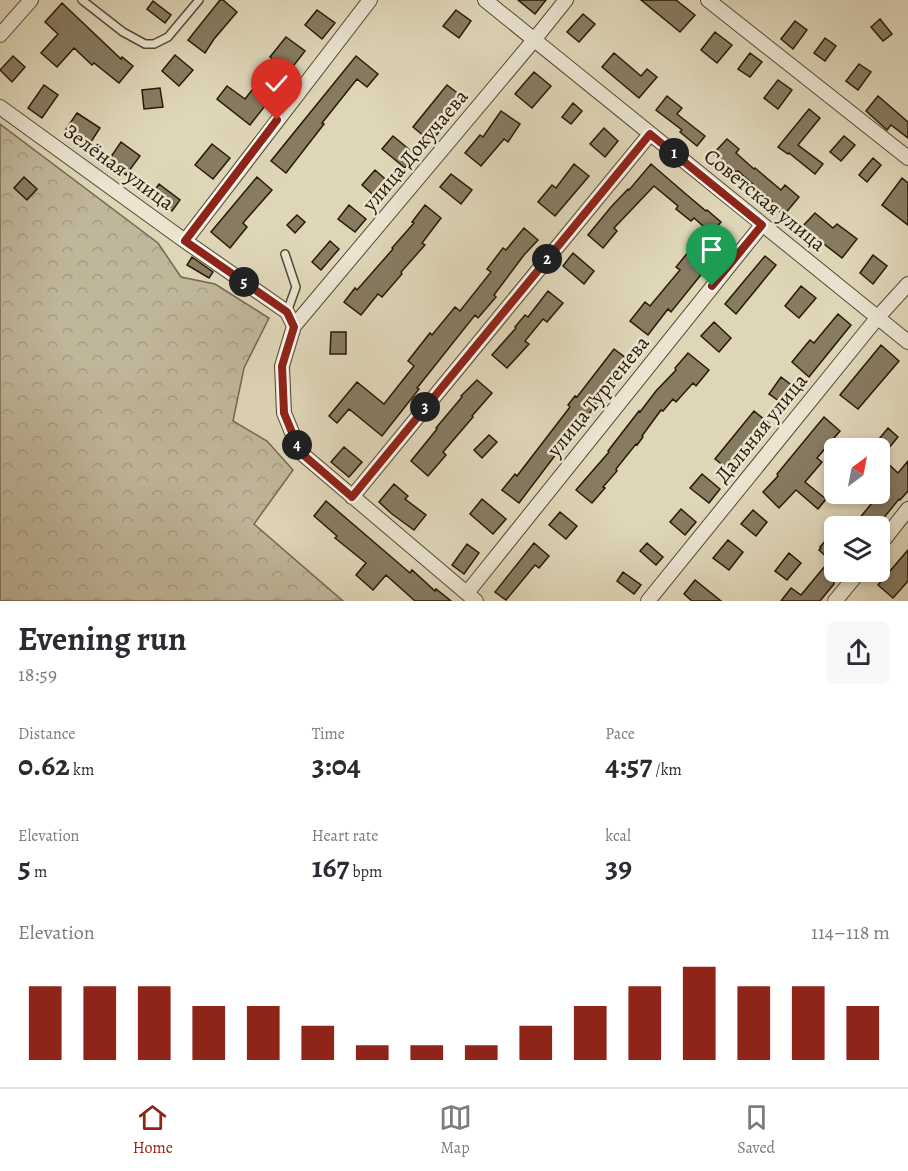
<!DOCTYPE html>
<meta charset="utf-8">
<style>
:root{--surface:#fff;--page:#f7f7f7;--text:#2b2b33;--muted:#7c7c81;--line:#e1e1e2;--accent:#8f2418}
body{margin:0;font-family:Alegreya,serif;background:var(--page);color:var(--text);height:100vh;display:flex;flex-direction:column;font-size:22px;white-space:nowrap}
*{box-sizing:border-box;margin:0}
p{font-size:20px;color:var(--muted)}
.icon{flex:none;width:33px;height:33px;fill:none;stroke:currentColor;stroke-width:2;stroke-linecap:round;stroke-linejoin:round}
.map{position:relative;height:601px;overflow:hidden}
.panel{display:flex;flex-direction:column;background:var(--surface);flex:1}
.panel>*{flex:none}
.needle{width:39px;rotate:32deg}
.tools{position:absolute;left:824px;top:438px;display:grid;gap:12px}
.tools a{display:grid;place-items:center;width:66px;height:66px;border-radius:9px;background:var(--surface);box-shadow:0 3px 9px #0003;font-size:30px}
.pin{position:absolute;display:grid;place-items:center;width:51px;height:51px;color:#fff;margin:-62px -26px;border-radius:50% 50% 50% 0;rotate:-45deg;box-shadow:0 0 6px #0007}
.pin .icon{rotate:45deg}
.km{position:absolute;width:30px;height:30px;margin:-15px;border-radius:50%;background:#222;color:#fff;font-size:16px;line-height:30px;text-align:center}
.round{display:grid;place-items:center;flex:none;width:63px;height:63px;border-radius:9px;background:var(--page)}
.head{display:flex;align-items:center;justify-content:space-between;height:102px;padding:0 18px}
h1{font-size:33px;font-weight:600;line-height:45px}
.stats{display:grid;grid-template-columns:repeat(3,1fr);gap:9px;height:102px;padding:6px 18px}
.stats div{display:grid;align-content:center}
.stats b{font-size:30px;font-weight:600}
.stats small{font-size:16px;font-weight:400}
.stats p{font-size:16px}
.chart{height:168px;padding:12px 18px}
.chart p{display:flex;justify-content:space-between}
.chart svg{width:100%;height:108px;margin-top:6px;stroke:var(--accent);stroke-width:6}
.menu{display:flex;justify-content:space-around;align-items:center;height:84px;border-top:2px solid var(--line);background:var(--surface);font-size:16px;color:var(--muted)}
.menu a{display:grid;justify-items:center;gap:3px}
.menu .current{color:var(--accent)}
.map>svg:first-child{display:block}
.forest{fill:url(#forest-crowns);stroke:#746850;stroke-width:1.5}
.building{fill:#877b62;stroke:#281905;stroke-width:1.5}
.lines{fill:none;stroke-linecap:round;stroke-linejoin:round}
.lane-casing{stroke:#564832;stroke-width:10}
.street-casing{stroke:#564832;stroke-width:16}
.lane{stroke:#eae4d1;stroke-width:7}
.street{stroke:#eae4d1;stroke-width:14}
.route-casing{stroke:#fff;stroke-width:12}
.route{stroke:#8f2418;stroke-width:8}
.labels{text-anchor:middle;dominant-baseline:central;stroke-width:5;stroke-linejoin:round;paint-order:stroke}
.street-label{font-size:21px;fill:#281905;stroke:#eae4d1}
</style>
<div class="map">
<svg width="908" height="601" viewBox="0 0 908 601">
<defs>
<pattern id="forest-crowns" width="20" height="18" patternUnits="userSpaceOnUse" patternTransform="scale(1.5)"><rect width="20" height="18" fill="#c0b69a"/><path d="M2 6a3 3 0 1 1 6 0M12 15a3 3 0 1 1 6 0" fill="none" stroke="#a59c83"/></pattern>
</defs>
<rect width="100%" height="100%" fill="#dfd6b8"/>
<filter id="stains"><feTurbulence type="fractalNoise" baseFrequency=".00333" numOctaves="4"/><feColorMatrix values="0 0 0 0 .2 0 0 0 0 .09 0 0 0 0 .02 0 0 0 .5 -.17"/></filter>
<radialGradient id="worn" r=".72"><stop offset=".6" stop-color="#630" stop-opacity="0"/><stop offset="1" stop-color="#630" stop-opacity=".3"/></radialGradient>
<path class="forest" d="M0,124L158,243L181,277L215,284L269,318L244,368L233,421L267,441L293,470L254,524L343,601H0Z"/>
<path class="building" d="M220,0H223L237,12L214,39L205,53L188,40Z
M518,0H546L535,14Z
M641,0H676L695,15L680,32Z
M153,1L171,15L165,23L147,9Z
M62,3L121,59L122,57L133,66L119,83L94,63L92,65L74,48L57,67L41,53L58,34L45,22Z
M317,10L335,23L322,39L305,25Z
M456,10L471,21L459,38L443,26Z
M583,14L595,24L579,42L567,32Z
M880,19L892,34L883,41L871,27Z
M795,21L807,30L793,49L781,39Z
M715,32L732,45L717,63L701,50Z
M286,37L305,51L277,87L283,91L275,101L271,98L250,125L217,99L227,86L245,99L275,61L270,57Z
M825,38L836,46L825,61L814,53Z
M614,53L641,76L647,69L657,77L639,98L602,67Z
M750,53L762,62L750,77L738,69Z
M175,55L193,70L179,86L162,71Z
M13,56L25,67L12,82L0,70Z
M356,56L378,74L367,87L357,79L322,123L324,124L286,173L271,161Z
M859,64L871,72L858,90L846,81Z
M534,72L551,86L532,108L515,94Z
M778,80L792,90L778,109L764,98Z
M44,85L58,95L42,118L28,108Z
M447,85L464,98L446,120L448,121L431,142L413,127Z
M160,88L163,107L144,109L142,90Z
M667,96L682,108L677,114L705,136L697,146L680,132L682,130L656,110Z
M878,96L908,122V138L891,125L887,130L866,111Z
M573,103L582,111L571,124L562,117Z
M809,109L820,118L798,145L823,164L815,174L789,153L788,154L778,147Z
M501,111L520,124L508,142L504,139L481,166L465,153L480,135L483,137Z
M77,113L100,128L87,148L64,132Z
M604,128L618,141L605,157L590,144Z
M393,136L416,155L405,168L382,149Z
M844,136L855,145L841,161L830,152Z
M727,139L739,149L736,153L754,169L755,168L781,190L785,185L799,197L784,215L770,203L772,201L738,171L736,172L726,163L725,165L713,154Z
M121,142L140,156L126,175L108,161Z
M212,144L230,158L213,179L195,165Z
M873,158L881,165L867,182L859,175Z
M574,164L589,176L555,216L538,202L552,185L556,188Z
M651,164L687,195L706,211L707,210L721,222L711,233L694,218L691,221L676,209L678,206L654,186L614,228L617,231L603,248L588,235L611,207L628,189L629,190Z
M375,170L391,184L378,199L362,185Z
M451,174L472,190L461,204L440,187Z
M24,177L37,189L27,200L14,188Z
M257,177L272,190L243,223L247,227L230,248L211,232Z
M902,178L908,183V225L882,205Z
M159,184L180,200L172,211L151,195Z
M349,205L366,219L355,232L338,219Z
M425,205L441,218L422,243L425,245L401,272L402,274L382,297L378,294L361,315L344,302L355,288L357,290L393,249L392,248L414,223L412,222Z
M815,213L833,228L837,224L857,239L842,258L802,227Z
M297,215L305,222L295,233L287,225Z
M524,228L538,240L524,255L494,295L496,297L478,318L475,315L417,388L419,389L382,436L349,409L337,423L329,416L357,382L384,404L414,366L408,361L430,333L432,335L455,307L460,311L491,272L487,269L503,248L506,250Z
M330,241L339,249L321,270L312,262Z
M689,251L708,266L671,312L668,309L648,335L630,321L645,302L650,306L680,270L676,267Z
M573,253L594,271L584,284L563,266Z
M873,255L887,266L873,284L860,273Z
M765,256L776,265L736,314L725,304Z
M192,257L213,272L209,278L187,265Z
M801,286L816,298L799,318L785,306Z
M548,291L563,303L547,322L543,319L525,341L529,344L507,368L492,355L516,328L515,327L525,315L528,317Z
M838,314L851,325L809,377L792,362L810,340L814,343Z
M714,322L731,338L719,352L701,336Z
M331,332H346V354H330Z
M881,345L899,361L858,409L840,395Z
M614,349L630,361L592,409V410L568,442L566,441L519,503L502,490L515,474L517,476L570,407L568,405L575,396L577,397Z
M688,353L709,370L696,386L693,383L676,402L673,399L663,411L661,410L642,436L643,437L637,445L636,444L616,469L617,471L603,487L605,488L592,503L576,490L609,452L608,451L639,411L640,412L656,391L676,370L675,368Z
M781,377L798,390L786,406L769,394Z
M477,380L492,393L472,416L473,417L443,452L446,455L428,476L411,461L437,429L436,428L462,397L461,396Z
M754,411L771,425L734,474L715,459Z
M824,417L840,431L817,458L822,462L805,482L826,499L818,509L796,490L779,508L763,492L778,476L777,474Z
M888,428L898,437L881,457L898,473L908,461V491L900,500L899,499L882,520L885,523L883,526H853L872,503L870,501L876,494H879V489L883,485L879,482V439Z
M489,435L497,442L482,458L474,450Z
M344,447L362,462L349,477L331,462Z
M702,474L720,489L709,503L690,488Z
M394,484L408,496L405,499L426,515L414,530L392,514L379,502Z
M482,499L506,519L493,534L470,514Z
M326,501L410,573L412,570L435,591L436,589L451,601H415L386,575L373,590L356,575L366,563L335,538L337,536L314,516Z
M681,509L696,522L685,535L670,522Z
M753,510L767,522L756,536L741,524Z
M560,512L577,526L566,539L549,525Z
M834,531V584L820,601H781L791,588L801,595L830,560L819,550L821,548L820,547Z
M728,540L743,552L729,570L713,558Z
M534,543L549,556L539,568L535,565L506,600L495,592Z
M647,543L663,557L656,565L640,551Z
M467,544L479,553L464,574L452,565Z
M908,550V581L893,598L878,585Z
M789,553L801,563L787,580L775,571Z
M623,572L641,585L634,594L617,581Z
M695,580L721,601H692L684,594Z"/>
<g class="lines">
<defs>
<path id="lane" d="M82,0L123,32L145,44H154L168,37L199,0
M285,254L296,287L287,312"/>
<path id="street" d="M485,0L908,342
M708,0L908,158
M0,35L31,0
M0,107L185,241L287,312L294,326L282,366L284,413L300,452L476,601
M185,241L370,0
M294,326L534,40L566,0
M352,497L650,134
M879,546L908,509
M467,593L762,225
M648,601L878,317L908,284
M835,601L859,572"/>
</defs>
<use href="#lane" class="lane-casing"/>
<use href="#street" class="street-casing"/>
<use href="#lane" class="lane"/>
<use href="#street" class="street"/>
</g>
<g class="lines">
<defs>
<path id="route" d="M277,120L185,241L287,312L294,327L282,366L284,413L300,452L352,497L650,134L762,225L712,286"/>
</defs>
<use href="#route" class="route-casing"/>
<use href="#route" class="route"/>
</g>
<g class="labels">
<g class="street-label">
<text transform="translate(415 150) rotate(-50)">улица Докучаева</text>
<text transform="translate(119 167) rotate(36)">Зелёная улица</text>
<text transform="translate(765 200) rotate(39)">Советская улица</text>
<text transform="translate(598 396) rotate(-51)">улица Тургенева</text>
<text transform="translate(761 428) rotate(-51)">Дальняя улица</text>
</g>
</g>
<rect width="100%" height="100%" filter="url(#stains)"/>
<rect width="100%" height="100%" fill="url(#worn)"/>
</svg>
<div class="tools">
<a><svg class="needle" viewBox="-14 -14 28 28"><path d="M0-13l5 13h-10z" fill="#e53935"/><path d="M0 13l5-13h-10z" fill="#7c7c81"/></svg></a>
<a><svg class="icon" aria-label="layers" viewBox="0 0 24 24"><path d="M12 4l9 5-9 5-9-5zM3 14l9 5 9-5"/></svg></a>
</div>
<div class="pin" style="left:712px;top:286px;background:#1e9e55"><svg class="icon" aria-label="arrive" viewBox="0 0 24 24"><path d="M6 21V4h12l-3 4 3 4H6"/></svg></div>
<div class="pin" style="left:277px;top:120px;background:#d93025"><svg class="icon" aria-label="check" viewBox="0 0 24 24"><path d="M5 12l5 5 9-10"/></svg></div>
<b class="km" style="left:674px;top:153px">1</b>
<b class="km" style="left:547px;top:259px">2</b>
<b class="km" style="left:425px;top:407px">3</b>
<b class="km" style="left:297px;top:445px">4</b>
<b class="km" style="left:244px;top:282px">5</b>
</div>
<section class="panel">
<div class="head"><div><h1>Evening run</h1><p>18:59</p></div><a class="round"><svg class="icon" aria-label="share" viewBox="0 0 24 24"><path d="M12 15V3M7 8l5-5 5 5M5 13v7h14v-7"/></svg></a></div>
<div class="stats">
<div><p>Distance</p><b>0.62<small> km</small></b></div>
<div><p>Time</p><b>3:04</b></div>
<div><p>Pace</p><b>4:57<small> /km</small></b></div>
</div>
<div class="stats">
<div><p>Elevation</p><b>5<small> m</small></b></div>
<div><p>Heart rate</p><b>167<small> bpm</small></b></div>
<div><p>kcal</p><b>39</b></div>
</div>
<div class="chart"><p><span>Elevation</span>114–118 m</p>
<svg viewBox="0 0 160 44" preserveAspectRatio="none"><path d="M5 44V14M15 44V14M25 44V14M35 44V22M45 44V22M55 44V30M65 44V38M75 44V38M85 44V38M95 44V30M105 44V22M115 44V14M125 44V6M135 44V14M145 44V14M155 44V22"/></svg>
</div>
</section>
<nav class="menu">
<a class="current"><svg class="icon" aria-label="home" viewBox="0 0 24 24"><path d="M3 11l9-7 9 7M6 9v11h12V9"/></svg>Home</a>
<a><svg class="icon" aria-label="map" viewBox="0 0 24 24"><path d="M3 6l6-2 6 2 6-2v14l-6 2-6-2-6 2zM9 4v14M15 6v14"/></svg>Map</a>
<a><svg class="icon" aria-label="saved" viewBox="0 0 24 24"><path d="M7 4h10v16l-5-4-5 4z"/></svg>Saved</a>
</nav>
